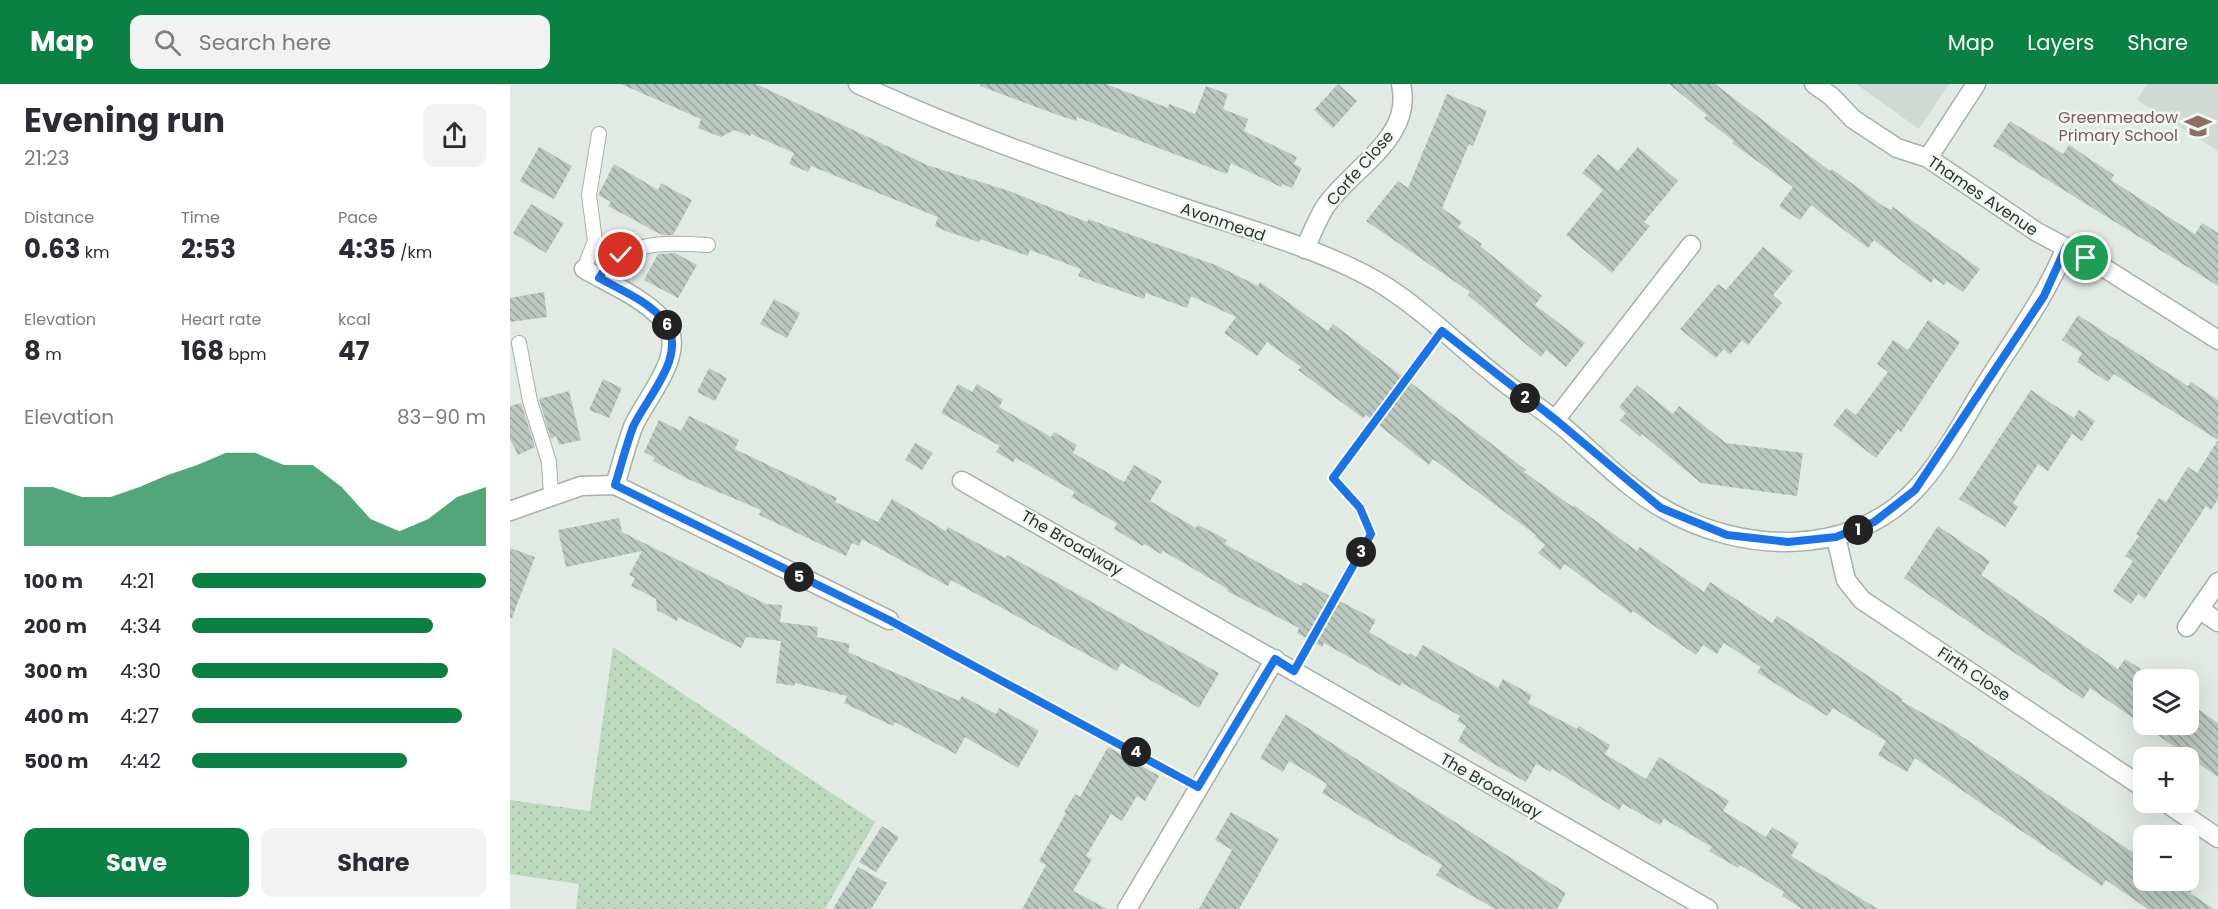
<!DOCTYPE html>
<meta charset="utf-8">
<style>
:root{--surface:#fff;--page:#f2f2f3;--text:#2b2b33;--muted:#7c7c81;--accent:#0b8043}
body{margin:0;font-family:Poppins,sans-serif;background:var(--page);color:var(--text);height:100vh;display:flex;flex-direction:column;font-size:22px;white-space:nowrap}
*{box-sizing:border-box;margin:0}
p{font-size:20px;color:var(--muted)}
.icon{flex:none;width:33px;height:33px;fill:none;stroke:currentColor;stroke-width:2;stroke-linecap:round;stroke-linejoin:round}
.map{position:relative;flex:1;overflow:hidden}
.drawer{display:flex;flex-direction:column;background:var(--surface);width:510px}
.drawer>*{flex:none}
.fabs{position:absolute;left:1623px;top:585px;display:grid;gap:12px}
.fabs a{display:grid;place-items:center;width:66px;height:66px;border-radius:12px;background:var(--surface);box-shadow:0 6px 24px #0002;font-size:30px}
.pin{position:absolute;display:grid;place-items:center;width:51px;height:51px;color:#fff;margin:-26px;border:3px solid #fff;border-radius:50%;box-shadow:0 2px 6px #0007}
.km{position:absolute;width:30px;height:30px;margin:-15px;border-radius:50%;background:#222;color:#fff;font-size:16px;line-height:30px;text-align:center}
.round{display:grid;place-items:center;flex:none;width:63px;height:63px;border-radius:12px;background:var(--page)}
.headline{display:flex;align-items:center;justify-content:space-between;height:102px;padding:0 24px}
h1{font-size:33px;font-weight:700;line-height:45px}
.metrics{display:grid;grid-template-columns:repeat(3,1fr);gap:9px;height:102px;padding:6px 24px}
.metrics div{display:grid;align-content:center}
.metrics b{font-size:26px;font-weight:700}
.metrics small{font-size:16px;font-weight:400}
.metrics p{font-size:16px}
.chart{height:168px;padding:12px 24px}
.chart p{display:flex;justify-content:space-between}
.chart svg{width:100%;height:108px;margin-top:6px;fill:var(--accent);opacity:.7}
.action{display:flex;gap:12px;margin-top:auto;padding:12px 24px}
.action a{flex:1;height:69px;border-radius:12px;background:var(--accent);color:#fff;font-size:24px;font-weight:700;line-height:69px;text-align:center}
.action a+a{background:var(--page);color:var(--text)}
ul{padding:0 24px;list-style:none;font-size:20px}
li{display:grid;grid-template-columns:96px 72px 1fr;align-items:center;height:45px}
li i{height:15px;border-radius:8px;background:var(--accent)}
header{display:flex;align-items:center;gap:36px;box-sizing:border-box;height:84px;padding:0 30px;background:var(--accent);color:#fff}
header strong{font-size:28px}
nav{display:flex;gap:33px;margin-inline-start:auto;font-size:21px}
.search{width:420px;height:54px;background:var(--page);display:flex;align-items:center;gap:15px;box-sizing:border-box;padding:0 21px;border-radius:12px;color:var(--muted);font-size:22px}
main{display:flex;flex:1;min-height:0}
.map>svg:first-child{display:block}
.built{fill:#d0dad3}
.grass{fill:url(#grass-dots)}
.building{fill:url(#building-back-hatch)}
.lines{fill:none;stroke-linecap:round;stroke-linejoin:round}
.service-casing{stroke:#a5b1aa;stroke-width:16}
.minor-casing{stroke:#a5b1aa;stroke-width:21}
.tertiary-casing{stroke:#a5b1aa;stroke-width:21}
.path{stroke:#85aa95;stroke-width:4;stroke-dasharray:3 4.5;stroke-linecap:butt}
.service{stroke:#fff;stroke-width:14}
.minor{stroke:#fff;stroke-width:18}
.tertiary{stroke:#fff;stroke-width:18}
.route-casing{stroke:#fff;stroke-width:12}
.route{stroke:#1a73e8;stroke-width:8}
.labels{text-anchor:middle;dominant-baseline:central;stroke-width:5;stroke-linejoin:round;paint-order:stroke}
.education-label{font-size:16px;fill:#785e54;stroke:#f2f7f3;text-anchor:end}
.street-label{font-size:16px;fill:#24392e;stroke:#f2f7f3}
</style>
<header>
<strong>Map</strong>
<div class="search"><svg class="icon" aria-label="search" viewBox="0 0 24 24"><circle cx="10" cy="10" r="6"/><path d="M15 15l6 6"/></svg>Search here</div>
<nav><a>Map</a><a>Layers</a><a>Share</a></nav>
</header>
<main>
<section class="drawer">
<div class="headline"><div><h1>Evening run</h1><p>21:23</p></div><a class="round"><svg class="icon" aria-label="share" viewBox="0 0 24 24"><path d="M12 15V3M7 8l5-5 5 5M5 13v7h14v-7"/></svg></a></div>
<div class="metrics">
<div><p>Distance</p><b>0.63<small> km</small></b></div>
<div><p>Time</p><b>2:53</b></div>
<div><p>Pace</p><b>4:35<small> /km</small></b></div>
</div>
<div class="metrics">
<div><p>Elevation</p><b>8<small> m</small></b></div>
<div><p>Heart rate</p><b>168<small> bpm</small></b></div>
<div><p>kcal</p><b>47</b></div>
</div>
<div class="chart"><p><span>Elevation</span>83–90 m</p>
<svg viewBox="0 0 160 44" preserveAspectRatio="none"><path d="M0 44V20L10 20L20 24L30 24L40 20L50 15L60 11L70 6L80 6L90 11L100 11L110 20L120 33L130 38L140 33L150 24L160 20V44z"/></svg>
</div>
<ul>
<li><b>100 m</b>4:21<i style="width:100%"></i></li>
<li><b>200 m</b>4:34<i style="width:82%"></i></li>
<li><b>300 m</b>4:30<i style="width:87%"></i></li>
<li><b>400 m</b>4:27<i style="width:92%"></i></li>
<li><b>500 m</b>4:42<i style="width:73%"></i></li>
</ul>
<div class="action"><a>Save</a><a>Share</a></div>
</section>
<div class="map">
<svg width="1708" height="825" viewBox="0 0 1708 825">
<defs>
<pattern id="grass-dots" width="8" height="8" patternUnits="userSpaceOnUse" patternTransform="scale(1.5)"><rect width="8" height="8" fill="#bdd9bd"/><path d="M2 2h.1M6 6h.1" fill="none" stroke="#a2bba3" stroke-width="1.8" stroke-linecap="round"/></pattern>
<pattern id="building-back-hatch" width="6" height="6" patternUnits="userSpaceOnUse" patternTransform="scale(1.5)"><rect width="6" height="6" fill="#bac8bf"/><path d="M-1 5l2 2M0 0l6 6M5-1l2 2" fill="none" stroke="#97a39c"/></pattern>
</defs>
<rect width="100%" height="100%" fill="#e2eae4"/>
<path class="built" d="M1346,0H1439L1409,45Z
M1637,0H1708V67L1627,16Z"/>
<path class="grass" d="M103,563L365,738L315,825H66L69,800L0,790V716L80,727Z"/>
<path class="building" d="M111,0H246L417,81L499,107L577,138L579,135L605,145L708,182L748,202L750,198L818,247L823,240L1016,386L1014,388L1063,423L1064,421L1127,467L1130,463L1194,508L1200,498L1262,539L1267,532L1283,542L1393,615L1391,617L1441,645L1634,776V796H1689L1680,809L1704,825H1638L1596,796L1592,802L1405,674L1397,688L1368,671L1376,657L1323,624L1317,632L1247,588L1251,583L1214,559L1207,570L1193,561L1186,571L1123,527L1121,529L1055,480L1050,486L1028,469L1035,461L1025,453L1026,451L923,375L919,381L856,331L853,334L788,286L791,283L757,258L747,272L714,249L726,233L681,212L677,224L636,209L634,215L568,192L571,185L520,166L518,172L470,155L469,158L436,147L425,142L428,133L301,82L298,88L279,80L284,69L241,50L240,52L224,46L211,53L198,48L188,44L191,35Z
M470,0H596L658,24L659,20L685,30L696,2L718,10L713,25L738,35L734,47L787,73L784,80L792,84L782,104L773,100L771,103L721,79L717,90L567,33L566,37L548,31L470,2Z
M828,0L847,17L823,44L804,26Z
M1159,0H1205L1320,87L1322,85L1373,122L1381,126L1383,123L1470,185L1453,208L1437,197L1434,201L1424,194L1421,199L1364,156L1358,164L1301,121L1290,136L1269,122L1283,103L1222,59L1224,57L1194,34L1197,31Z
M937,10L977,27L963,62L959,60L932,124L952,138L948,143L972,160L970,162L1032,212L1025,221L1075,259L1056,283L1036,266L1031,273L958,211L960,208L856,137L888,97L898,104Z
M1500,37L1553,70L1559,61L1604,91L1601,96L1685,150L1692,139L1708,149V202L1483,62Z
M29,63L62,82L44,115L10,97Z
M1128,63L1168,97L1134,138L1140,142L1102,189L1056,151L1093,106L1072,89L1088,70L1108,87Z
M104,80L148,106L151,99L182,116L163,151H152L98,122L101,118L88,111Z
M21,120L54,139L36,169L3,149Z
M1253,163L1283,187L1263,211L1272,219L1238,261L1232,256L1220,271L1214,265L1206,274L1170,245L1208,200L1216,206Z
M165,169L187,181L168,214L134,196L148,170Z
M34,208L37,233L0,238V214Z
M264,215L290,229L277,254L250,240Z
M1568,231L1678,302L1681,298L1708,316V356L1604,290L1598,298L1567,278L1572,269L1552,256Z
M1418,236L1450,258L1391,348L1388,345L1366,374L1323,341L1336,324L1346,331L1378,288L1367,280L1383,256L1398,266Z
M199,284L217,294L205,317L187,308Z
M93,295L112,304L99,334L79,326Z
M448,300L462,308L467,300L493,316L489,323L541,353L544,348L567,361L563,369L614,398L624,381L652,397L640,417L686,444L688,441L698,446L717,456L715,460L791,502L793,498L866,536L859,548L898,571L900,569L906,573L913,561L988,604L993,595L1022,611L1018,619L1067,645L1069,642L1100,661L1095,670L1136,695L1149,673L1219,717L1213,727L1256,753L1262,743L1289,759L1281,772L1368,825H1292L1272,812L1274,808L1230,781L1228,784L1199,767L1202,763L1154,735L1150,741L1113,720L1109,726L1042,685L1041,688L1026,680L1016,698L984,680L948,657L956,642L947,637L950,632L892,599L890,602L814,559L812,563L787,549L789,544L717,507L718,505L653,467L651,470L634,460L633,462L604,445L607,439L561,413L565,408L506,374L503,378L486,368L490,362L431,329Z
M1127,301L1163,330L1169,322L1216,359L1293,369L1287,412L1191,399L1132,350L1130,353L1110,336L1116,329L1109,323Z
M1521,306L1564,334L1569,326L1585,337L1572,357L1562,350L1538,387L1528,380L1503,419L1508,423L1495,443L1449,415Z
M59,307L71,356L49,361L46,352L41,355L29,315Z
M11,319L25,363L8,371L0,355V322Z
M179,332L229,356L225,365L327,414L325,418L368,438L382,415L436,447L438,443L495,474L497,471L709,589L689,624L611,579L607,587L441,496L438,502L352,455L349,462L342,459L336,472L249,431L251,426L180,396L143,377L145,374L134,368L149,336L171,347Z
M1708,356V415L1701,426L1696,422L1635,515L1628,510L1621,520L1603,507L1623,477L1615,472L1629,452L1626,450L1649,414L1656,418L1678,383L1687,389Z
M405,359L423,369L412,386L395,376Z
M109,434L112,448L256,520L272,521L270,538L308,543L307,553L340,560L338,568L449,617L452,612L486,630L489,624L529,647L508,684L455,653L446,670L385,638L383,642L334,619L337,612L285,599L284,602L266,599L271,557L236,553L231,564L168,533L167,537L147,526L146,515L121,502L125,494L119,491L132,467L56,483L48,446Z
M1428,442L1480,477L1471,491L1608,585L1615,575L1634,587V640H1678V618L1708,639V693L1580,604L1573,615L1394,494Z
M0,464L25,473L2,534H0Z
M776,630L1056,809L1047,825H985L926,791L932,781L812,709L817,700L779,677L773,688L750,674Z
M598,663L649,692L635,717L627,712L612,737L601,730L576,772L582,775L563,807L597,825H512L536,781L529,777L556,729L554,728L565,710L570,713Z
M721,728L769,755L729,825H689L722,766L705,756Z
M372,742L389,753L366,788L349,778Z
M348,783L377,799L361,825H323Z"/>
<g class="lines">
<defs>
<path id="service" d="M74,185L85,157L79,111L89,50
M89,194C114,155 157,159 198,161
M9,259L20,317L39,378L41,411"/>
<path id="minor" d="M348,0C453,49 564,87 674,124C737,145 819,167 875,202C914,227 949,262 985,291C1008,310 1034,326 1056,345C1087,372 1118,405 1154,425C1230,469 1337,474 1402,409C1433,378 1454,334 1477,298C1505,253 1536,213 1556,163
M1418,74L1466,0
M795,165C801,151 807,136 815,123C841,84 904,55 891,0
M74,185C100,200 132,213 152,235C182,266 135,314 123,343C116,362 111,382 105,401
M1045,336L1181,161
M452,397L1198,825
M0,427L71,402L105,401L379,536
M1326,453L1336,496L1352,516L1634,704
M1689,525L1708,538
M1677,543L1708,498
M1655,718L1708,754
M617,825L765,575"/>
<path id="tertiary" d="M1304,0L1321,12L1343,35L1387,64L1418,74L1527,148L1596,185L1708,256"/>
</defs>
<use href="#service" class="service-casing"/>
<use href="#minor" class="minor-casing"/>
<use href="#tertiary" class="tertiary-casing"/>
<path class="path" d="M396,545L672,694
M794,570L861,450L850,424L823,394L921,262"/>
<use href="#service" class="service"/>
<use href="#minor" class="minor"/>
<use href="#tertiary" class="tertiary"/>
</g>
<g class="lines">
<defs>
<path id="route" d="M111,171L97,182L89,194C111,206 140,218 155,238C179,271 136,314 123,343C116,362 111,382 105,401L379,536L688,703L765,575L784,587L861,450L850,424L823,394L932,247L1046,336L1151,424L1217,451L1278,458L1326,453L1364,438L1405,406L1534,212L1556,163L1576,174"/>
</defs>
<use href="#route" class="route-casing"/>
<use href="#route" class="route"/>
</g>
<defs>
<symbol id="school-bare" viewBox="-9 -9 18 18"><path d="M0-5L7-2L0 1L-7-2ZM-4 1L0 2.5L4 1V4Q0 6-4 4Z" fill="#8d6e63" stroke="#f2f7f3" stroke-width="2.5" paint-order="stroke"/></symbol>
</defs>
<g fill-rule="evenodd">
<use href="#school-bare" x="1669" y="23" width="38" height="38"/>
</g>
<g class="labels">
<g class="education-label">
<text x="1668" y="33">Greenmeadow<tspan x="1668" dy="18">Primary School</tspan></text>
</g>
<g class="street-label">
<text transform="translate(850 84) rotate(-49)">Corfe Close</text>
<text transform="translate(1473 112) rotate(34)">Thames Avenue</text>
<text transform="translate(713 138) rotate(19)">Avonmead</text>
<text transform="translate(562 459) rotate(30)">The Broadway</text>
<text transform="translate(1464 590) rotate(34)">Firth Close</text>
<text transform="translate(981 702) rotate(30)">The Broadway</text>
</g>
</g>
</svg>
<div class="fabs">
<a><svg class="icon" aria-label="layers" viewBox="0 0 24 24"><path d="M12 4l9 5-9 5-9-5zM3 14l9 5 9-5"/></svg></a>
<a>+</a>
<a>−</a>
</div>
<div class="pin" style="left:1576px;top:174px;background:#1e9e55"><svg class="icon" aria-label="arrive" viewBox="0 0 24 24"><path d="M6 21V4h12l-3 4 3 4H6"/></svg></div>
<div class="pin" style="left:111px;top:171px;background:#d93025"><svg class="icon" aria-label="check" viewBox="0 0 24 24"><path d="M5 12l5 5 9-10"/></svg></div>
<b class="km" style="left:1348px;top:446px">1</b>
<b class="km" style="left:1015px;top:314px">2</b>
<b class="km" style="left:851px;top:468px">3</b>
<b class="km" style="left:626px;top:668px">4</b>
<b class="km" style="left:289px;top:493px">5</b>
<b class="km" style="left:157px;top:241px">6</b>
</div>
</main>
